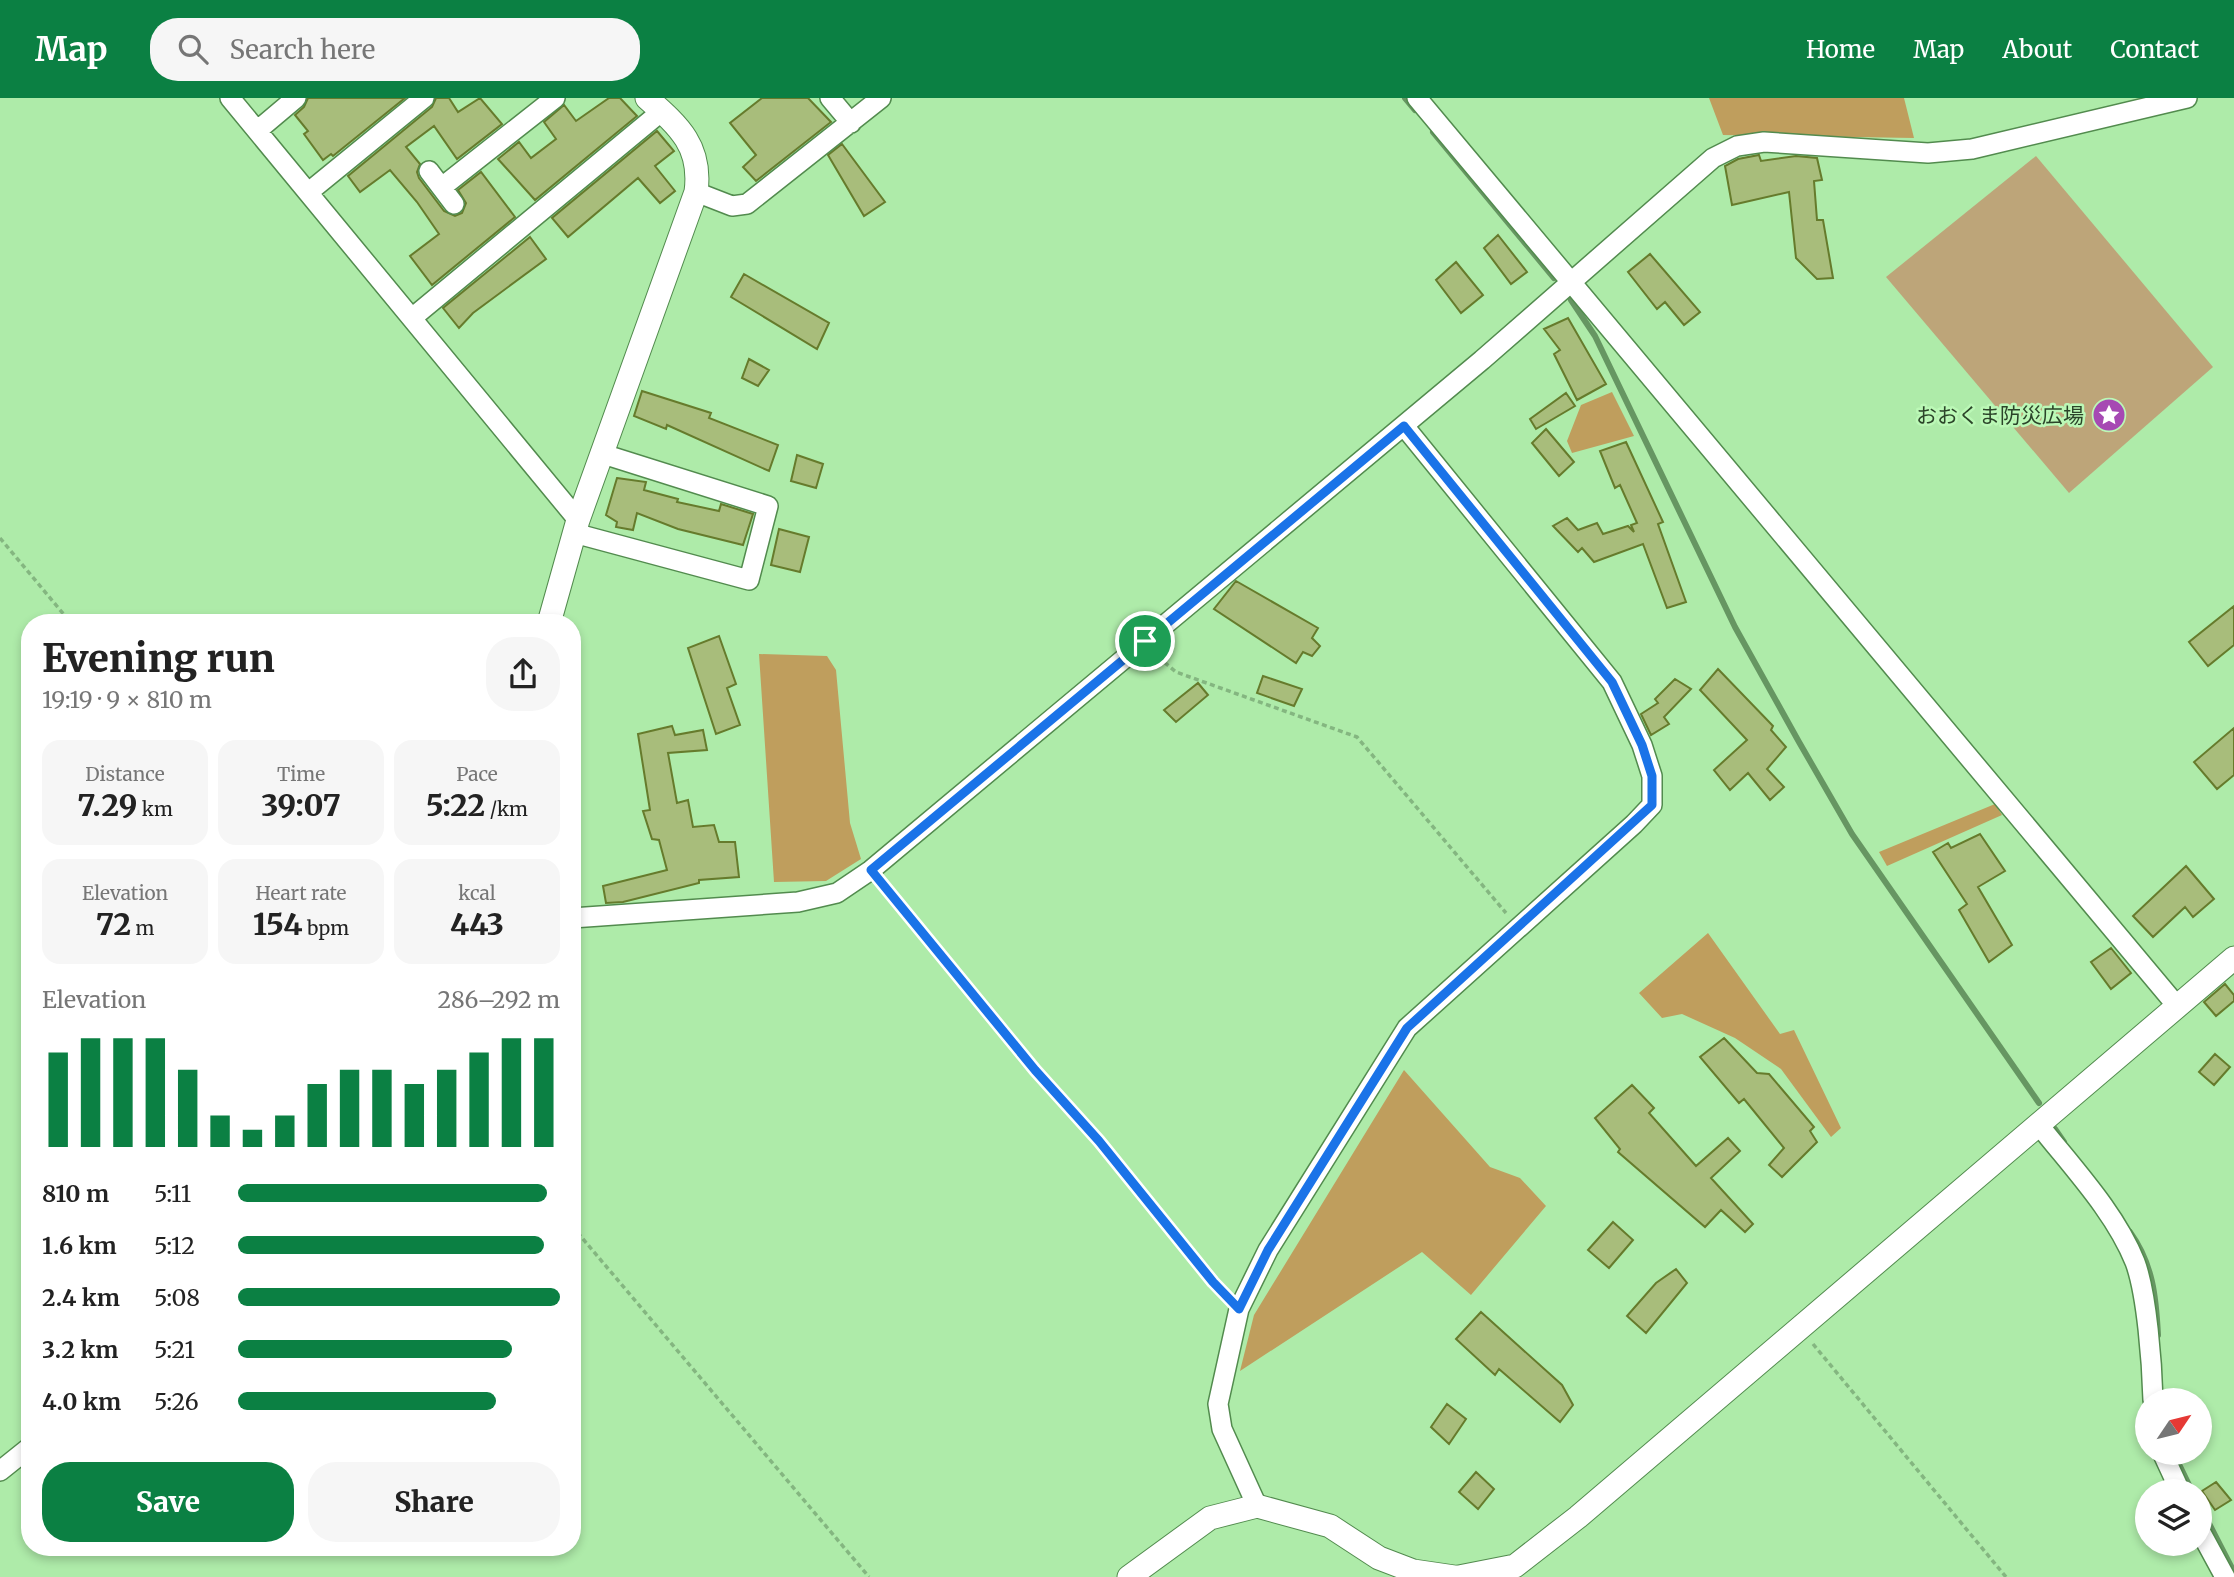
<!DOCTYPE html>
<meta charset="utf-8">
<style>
:root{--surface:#fff;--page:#f6f6f6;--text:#222;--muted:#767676;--accent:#0b8043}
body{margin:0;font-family:Merriweather,"Noto Sans JP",serif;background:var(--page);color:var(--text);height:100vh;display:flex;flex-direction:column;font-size:26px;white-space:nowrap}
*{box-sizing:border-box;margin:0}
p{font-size:23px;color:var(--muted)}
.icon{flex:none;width:38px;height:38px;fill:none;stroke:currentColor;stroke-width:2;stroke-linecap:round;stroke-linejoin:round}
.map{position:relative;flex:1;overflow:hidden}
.details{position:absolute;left:21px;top:516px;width:560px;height:942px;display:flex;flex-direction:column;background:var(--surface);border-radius:28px;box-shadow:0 4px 10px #0003}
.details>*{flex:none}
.needle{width:46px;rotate:55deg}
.controls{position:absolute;left:2135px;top:1290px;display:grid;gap:14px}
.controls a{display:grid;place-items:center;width:77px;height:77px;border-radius:50%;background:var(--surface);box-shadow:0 4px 10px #0003;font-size:35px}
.pin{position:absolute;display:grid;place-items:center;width:60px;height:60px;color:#fff;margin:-30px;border:4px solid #fff;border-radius:50%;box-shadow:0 2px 7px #0007}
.round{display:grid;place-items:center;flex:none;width:74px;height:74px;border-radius:28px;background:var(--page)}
.summary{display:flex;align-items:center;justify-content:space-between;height:119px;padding:0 21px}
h1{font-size:38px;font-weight:800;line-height:52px}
.metrics{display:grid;grid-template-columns:repeat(3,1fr);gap:10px;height:119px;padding:7px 21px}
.metrics div{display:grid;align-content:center;border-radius:18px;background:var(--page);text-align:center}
.metrics b{font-size:30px;font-weight:800}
.metrics small{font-size:19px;font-weight:400}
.metrics p{font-size:19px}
.chart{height:196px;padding:14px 21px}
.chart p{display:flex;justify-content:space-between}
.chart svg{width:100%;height:126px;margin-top:7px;stroke:var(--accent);stroke-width:6}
.button{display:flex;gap:14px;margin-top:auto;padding:14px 21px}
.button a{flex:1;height:80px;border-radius:28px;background:var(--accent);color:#fff;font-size:28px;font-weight:800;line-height:80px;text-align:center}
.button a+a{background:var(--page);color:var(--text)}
ul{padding:0 21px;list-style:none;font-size:23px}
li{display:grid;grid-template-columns:112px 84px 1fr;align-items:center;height:52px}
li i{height:18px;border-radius:9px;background:var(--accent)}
header{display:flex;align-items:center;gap:42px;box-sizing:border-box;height:98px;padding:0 35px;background:var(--accent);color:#fff}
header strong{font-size:33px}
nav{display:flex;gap:38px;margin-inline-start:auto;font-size:24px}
.search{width:490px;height:63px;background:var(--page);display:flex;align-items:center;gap:18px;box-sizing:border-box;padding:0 24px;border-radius:28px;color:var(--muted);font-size:26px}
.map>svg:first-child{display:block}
.green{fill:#bda579}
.forest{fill:#bf9e5d}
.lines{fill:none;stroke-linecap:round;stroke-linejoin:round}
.stream{stroke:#669662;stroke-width:6}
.building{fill:#a8bd7b;stroke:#667b2c;stroke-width:2}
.minor-casing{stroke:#528b4e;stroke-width:22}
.tertiary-casing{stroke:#528b4e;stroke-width:25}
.path{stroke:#84b680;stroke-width:3.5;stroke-dasharray:5 3.5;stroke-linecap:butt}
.minor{stroke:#fff;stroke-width:19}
.tertiary{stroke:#fff;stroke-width:23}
.route-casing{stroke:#fff;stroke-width:14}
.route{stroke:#1a73e8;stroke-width:9}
.labels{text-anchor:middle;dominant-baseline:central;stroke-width:5;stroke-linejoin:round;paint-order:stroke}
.poi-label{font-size:21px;fill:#2b4429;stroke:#bbf8b6;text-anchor:end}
</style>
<header>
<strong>Map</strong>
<div class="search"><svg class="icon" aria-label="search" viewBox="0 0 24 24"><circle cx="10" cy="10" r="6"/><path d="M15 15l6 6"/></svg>Search here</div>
<nav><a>Home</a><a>Map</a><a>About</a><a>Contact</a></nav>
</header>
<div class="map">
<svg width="2234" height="1479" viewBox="0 0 2234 1479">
<rect width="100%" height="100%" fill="#aeeba9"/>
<path class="green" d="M2036,58L2213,269L2069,395L1886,179Z"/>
<path class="forest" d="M1709,0H1904L1914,40L1723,37Z
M1612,294L1634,338L1572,355L1567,343L1581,307Z
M759,556L827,558L836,572L850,725L861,761L826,783L774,784Z
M1995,706L2002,717L1887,768L1879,754Z
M1708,835L1780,936L1794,932L1841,1030L1831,1039L1781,971L1735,940L1682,916L1662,920L1639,895Z
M1404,972L1490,1069L1520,1080L1546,1108L1471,1197L1422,1154L1240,1273L1254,1217Z"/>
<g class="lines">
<path class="stream" d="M1405,0L1415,12
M1433,34L1554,180
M1571,202L1595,238L1735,529L1799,644L1852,736L2039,1005
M2055,1031L2064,1044
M2130,1134C2153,1166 2156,1199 2158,1237
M2173,1354L2192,1393
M2200,1408L2234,1474"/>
</g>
<path class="building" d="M308,0H405L333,58L331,56L323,62L304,36L308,33L295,17L304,9Z
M436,0H449L458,14L480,0L502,26L457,61L434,28L406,49L420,66L417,74L419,80L444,113L455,118L462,115L466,105L458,92L481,74L515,119L432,187L410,158L439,136L417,104L390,72L360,94L348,78L432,9Z
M609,0H620L637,18L535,102L498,61L519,44L531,60L556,41L544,24L564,7L576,23Z
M762,0H808L831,24L756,83L743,69L756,57L730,25Z
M657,33L674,53L655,68L675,93L660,105L638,80L568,139L552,120Z
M842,46L885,104L864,118L828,57Z
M1759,57L1761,63L1796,58L1817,60L1822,82L1814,83L1817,122H1823L1833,180L1817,181L1796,160L1789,94L1732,107L1725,68L1738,61Z
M1498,137L1527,174L1511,186L1484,150Z
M530,139L546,161L473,215L459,230L443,210Z
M1650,156L1700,214L1684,227L1665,204L1657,211L1628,174Z
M1456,164L1483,197L1461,215L1436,182Z
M744,176L829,225L817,251L731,199Z
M1568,220L1606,286L1577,302L1554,256L1560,252L1544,231Z
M749,261L769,272L758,288L742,280Z
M642,293L711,315L709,320L778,347L769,373L667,327L666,331L634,318Z
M1566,295L1575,308L1536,331L1530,321Z
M1546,331L1574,364L1559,378L1532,345Z
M1626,344L1663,424L1658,426L1686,504L1667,510L1643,446L1594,464L1582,450L1578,454L1553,428L1567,420L1578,432L1597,425L1603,436L1628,428L1634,434L1631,427L1637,425L1620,387L1615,390L1600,353Z
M797,357L823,366L816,390L791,383Z
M617,380L646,384L644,392L678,401L677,404L719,413L721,406L753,416L743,447L678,431L637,415L633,432L616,429L617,424L606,417Z
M779,431L809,439L800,474L771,467Z
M1236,483L1318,530L1312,540L1320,548L1312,558L1303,554L1296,565L1214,511Z
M2234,508V547L2208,568L2189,544Z
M719,538L736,586L727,590L740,627L716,636L688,550Z
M1718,571L1773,628L1771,632L1786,649L1767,671L1784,689L1770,702L1748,675L1730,692L1714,672L1747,642L1700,592Z
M1263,578L1302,591L1294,608L1257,595Z
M1675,581L1691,591L1664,619L1669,626L1651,637L1641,616L1658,605L1655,601Z
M1198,585L1208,597L1176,624L1164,612Z
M672,628L675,637L703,632L707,652L668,655L677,705L688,702L693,729L714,727L719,744H735L739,779L699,782V785L623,804L606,805L603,788L667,772L659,742L652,741L643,713L650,712L638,636Z
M2234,630V677L2217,691L2194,664Z
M1980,736L2005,773L1978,789L2012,847L1989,864L1959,812L1967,806L1933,754L1948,745L1951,750Z
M2186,768L2214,801L2193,819L2185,809L2153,839L2133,818Z
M2111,850L2131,875L2111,891L2091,864Z
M2225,886L2234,897V903L2216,918L2204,904Z
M1724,940L1757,975L1769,976L1814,1029L1810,1033L1817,1044L1782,1079L1769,1067L1784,1050L1744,1001L1739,1005L1700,959Z
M2215,956L2230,969L2214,987L2199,974Z
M1632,987L1654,1010L1649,1015L1696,1068L1728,1040L1740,1053L1711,1080L1753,1126L1745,1134L1721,1112L1705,1129L1618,1054L1620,1051L1595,1020Z
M1613,1124L1633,1142L1609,1170L1588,1152Z
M1676,1171L1687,1185L1646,1235L1627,1218L1656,1185Z
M1481,1214L1562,1287L1573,1307L1560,1324L1499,1271L1495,1277L1456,1241Z
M1447,1306L1466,1321L1449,1346L1431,1329Z
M1476,1374L1494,1391L1478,1411L1459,1394Z
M2216,1384L2231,1402L2215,1412L2202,1393Z"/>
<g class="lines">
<defs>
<path id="minor" d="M230,0L578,422
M830,0L851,25
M1417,0L2177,908
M258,32L296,0
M429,73L454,106
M442,89L555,0
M310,93L424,0
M696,94L732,108L747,106L881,0
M412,220L662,13
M574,435L749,482L768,408L603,356
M572,820L798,804L837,795L871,772L1482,262L1713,60L1737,48L1764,44L1928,55L1972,51L2187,0
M2039,1027C2072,1069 2115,1114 2135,1164C2147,1196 2152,1266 2153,1302
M2162,1354L2180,1393
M0,1373L30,1349
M1257,1408L1222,1331L1218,1306L1239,1211L1268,1152L1407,930L1634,726L1652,707V678L1642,647L1612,584L1404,328
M2200,1433L2225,1479"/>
<path id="tertiary" d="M549,525L578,422L696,94C702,49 680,29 647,0
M1129,1479L1210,1420L1257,1408L1330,1428L1379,1460L1413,1473L1454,1479
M1459,1479L1515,1468L1578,1419L2234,860"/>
</defs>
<use href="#minor" class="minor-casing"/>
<use href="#tertiary" class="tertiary-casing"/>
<path class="path" d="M0,440L71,525
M1158,559L1176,574L1357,639L1506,815
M884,787L1226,1198
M572,1128L869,1479
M1813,1246L2006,1479"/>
<use href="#minor" class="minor"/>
<use href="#tertiary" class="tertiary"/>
</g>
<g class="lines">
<defs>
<path id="route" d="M1404,328L1612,584L1642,647L1652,678V707L1407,930L1268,1152L1239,1211L1213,1184L1099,1043L1035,972L871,772Z"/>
</defs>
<use href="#route" class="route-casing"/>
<use href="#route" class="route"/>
</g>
<defs>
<symbol id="sight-disc" viewBox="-11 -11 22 22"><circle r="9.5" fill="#a649b3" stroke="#bbf8b6"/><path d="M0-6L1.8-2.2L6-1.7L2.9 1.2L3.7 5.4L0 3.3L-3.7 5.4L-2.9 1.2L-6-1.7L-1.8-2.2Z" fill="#fff"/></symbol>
</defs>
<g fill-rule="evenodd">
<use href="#sight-disc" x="2090" y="298" width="38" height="38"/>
</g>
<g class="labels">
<g class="poi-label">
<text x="2084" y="317">おおくま防災広場</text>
</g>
</g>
</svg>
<div class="controls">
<a><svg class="needle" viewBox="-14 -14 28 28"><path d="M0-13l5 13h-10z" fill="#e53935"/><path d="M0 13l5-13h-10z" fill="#767676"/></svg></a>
<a><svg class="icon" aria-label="layers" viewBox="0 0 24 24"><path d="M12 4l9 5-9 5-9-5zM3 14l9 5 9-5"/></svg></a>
</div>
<div class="pin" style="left:1145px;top:543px;background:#1e9e55"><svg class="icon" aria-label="arrive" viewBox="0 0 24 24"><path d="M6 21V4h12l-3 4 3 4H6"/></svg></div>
<section class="details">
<div class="summary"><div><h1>Evening run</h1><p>19:19 · 9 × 810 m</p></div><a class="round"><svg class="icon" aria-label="share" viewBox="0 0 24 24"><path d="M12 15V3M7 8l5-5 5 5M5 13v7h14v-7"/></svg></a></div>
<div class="metrics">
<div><p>Distance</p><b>7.29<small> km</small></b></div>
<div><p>Time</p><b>39:07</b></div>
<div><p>Pace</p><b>5:22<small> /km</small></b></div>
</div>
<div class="metrics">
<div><p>Elevation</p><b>72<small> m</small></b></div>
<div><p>Heart rate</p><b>154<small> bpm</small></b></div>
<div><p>kcal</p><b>443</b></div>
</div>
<div class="chart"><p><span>Elevation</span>286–292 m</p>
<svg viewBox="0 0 160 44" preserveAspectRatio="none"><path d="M5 44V11M15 44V6M25 44V6M35 44V6M45 44V17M55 44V33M65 44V38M75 44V33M85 44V22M95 44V17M105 44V17M115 44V22M125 44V17M135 44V11M145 44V6M155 44V6"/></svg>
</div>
<ul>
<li><b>810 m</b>5:11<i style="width:96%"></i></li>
<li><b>1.6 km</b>5:12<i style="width:95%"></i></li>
<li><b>2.4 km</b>5:08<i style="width:100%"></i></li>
<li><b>3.2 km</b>5:21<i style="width:85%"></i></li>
<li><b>4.0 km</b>5:26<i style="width:80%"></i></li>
</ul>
<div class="button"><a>Save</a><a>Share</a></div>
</section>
</div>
